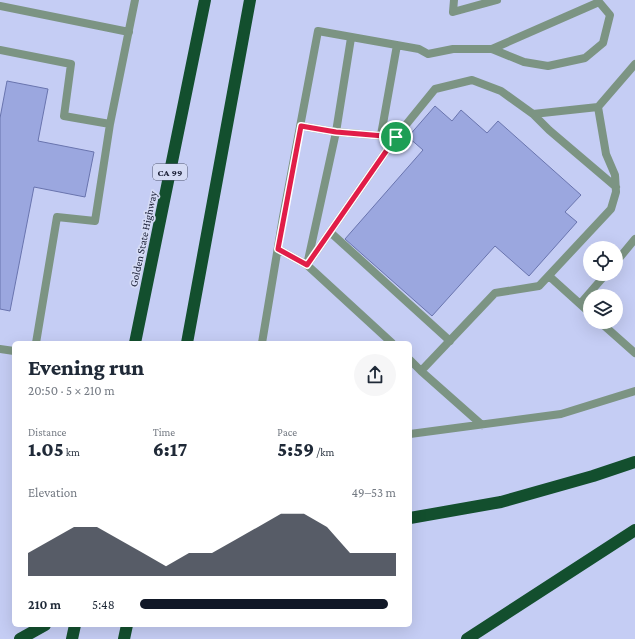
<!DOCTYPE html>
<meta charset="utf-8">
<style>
:root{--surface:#fff;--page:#f6f6f7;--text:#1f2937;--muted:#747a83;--accent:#111827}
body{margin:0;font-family:"Crimson Pro",serif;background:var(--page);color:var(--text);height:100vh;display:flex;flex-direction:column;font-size:15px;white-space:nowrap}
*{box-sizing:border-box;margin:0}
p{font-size:13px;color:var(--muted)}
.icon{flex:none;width:22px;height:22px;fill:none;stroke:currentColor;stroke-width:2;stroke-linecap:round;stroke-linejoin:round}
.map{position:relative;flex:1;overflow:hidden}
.panel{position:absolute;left:12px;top:341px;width:400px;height:286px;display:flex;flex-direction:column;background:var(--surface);border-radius:6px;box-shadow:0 4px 16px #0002}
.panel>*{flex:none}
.tools{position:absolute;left:583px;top:241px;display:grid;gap:8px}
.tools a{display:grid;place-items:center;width:40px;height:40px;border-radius:50%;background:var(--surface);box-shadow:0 4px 16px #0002;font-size:20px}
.pin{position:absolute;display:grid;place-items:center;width:34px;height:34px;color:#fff;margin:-17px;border:2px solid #fff;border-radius:50%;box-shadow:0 1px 4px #0007}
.round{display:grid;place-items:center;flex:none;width:42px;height:42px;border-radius:21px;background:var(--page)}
.headline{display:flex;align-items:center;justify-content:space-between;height:68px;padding:0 16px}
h1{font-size:22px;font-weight:800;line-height:30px}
.metrics{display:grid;grid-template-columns:repeat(3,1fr);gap:6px;height:68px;padding:4px 16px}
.metrics div{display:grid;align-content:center}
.metrics b{font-size:20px;font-weight:800}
.metrics small{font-size:11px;font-weight:400}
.metrics p{font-size:11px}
.chart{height:112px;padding:8px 16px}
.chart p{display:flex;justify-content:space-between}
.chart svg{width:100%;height:72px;margin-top:4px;fill:var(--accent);opacity:.7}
ul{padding:0 16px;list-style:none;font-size:13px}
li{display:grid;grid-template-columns:64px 48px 1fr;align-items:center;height:30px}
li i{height:10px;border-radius:5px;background:var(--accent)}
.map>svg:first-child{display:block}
.building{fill:#9ba7df;stroke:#6974ae}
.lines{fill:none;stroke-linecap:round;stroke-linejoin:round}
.service{stroke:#7c9483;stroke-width:8}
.motorway{stroke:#134f2e;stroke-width:12}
.route-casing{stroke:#fff;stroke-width:8}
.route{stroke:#e11d48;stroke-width:5}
.labels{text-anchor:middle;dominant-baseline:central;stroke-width:3.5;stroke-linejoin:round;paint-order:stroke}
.shield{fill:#d5dbf5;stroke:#51566e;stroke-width:1}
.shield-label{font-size:10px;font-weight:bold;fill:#191d34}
.street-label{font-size:11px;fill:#191d34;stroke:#d5dbf5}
</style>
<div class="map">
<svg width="635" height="639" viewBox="0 0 635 639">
<rect width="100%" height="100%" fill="#c5cdf4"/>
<path class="building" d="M7,81L48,89L38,141L94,152L85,197L34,187L10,311L0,309V118Z
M435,106L452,121L461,110L487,133L498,121L581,195L565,212L577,222L529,276L495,246L432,316L345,239L423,150L408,137Z"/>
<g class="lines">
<path class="service" d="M454,0L453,12L497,0
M0,6L129,32
M351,38L336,132L307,265L392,343
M0,50L71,64L64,116L110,124L95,221L57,217L36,343
M533,114L549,130L616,187
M110,124L135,0
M381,135L397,45
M396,137L435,89L472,80L501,91L533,114L598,107
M330,232L450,341
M278,249L307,265L396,137L336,132L301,126
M616,262L635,239
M549,276L590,313
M580,304L606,274
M600,322L635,353
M262,343L283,217L318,31L419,49L428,54L453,49H492L524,62L548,66L585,58L603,43L610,15L599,2L492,49
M0,349L14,351
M410,360L421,371L495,293L539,286L611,209L616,192L615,175L606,154L598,107L635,64
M421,371L482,425
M410,434L561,414L635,391"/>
<path class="motorway" d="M135,343L205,0
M187,343L250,0
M410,518L501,502L593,476L635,462
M20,639L45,625
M72,639L75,625
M124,639L127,625
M467,639L635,530"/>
</g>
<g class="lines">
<defs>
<path id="route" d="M301,126L336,132L396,137L307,265L278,249Z"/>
</defs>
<use href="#route" class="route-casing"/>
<use href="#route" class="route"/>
</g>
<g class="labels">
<rect class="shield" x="153" y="164" width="34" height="16" rx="3"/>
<g class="shield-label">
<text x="170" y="172">CA 99</text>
</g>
<g class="street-label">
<text transform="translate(143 239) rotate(-78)">Golden State Highway</text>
</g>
</g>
</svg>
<div class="tools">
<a><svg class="icon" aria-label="locate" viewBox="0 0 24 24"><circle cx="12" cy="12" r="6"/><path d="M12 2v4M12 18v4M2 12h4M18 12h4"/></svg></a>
<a><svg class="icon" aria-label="layers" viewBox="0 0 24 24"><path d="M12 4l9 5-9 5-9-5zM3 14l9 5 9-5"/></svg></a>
</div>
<div class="pin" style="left:396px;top:137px;background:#1e9e55"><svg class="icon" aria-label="arrive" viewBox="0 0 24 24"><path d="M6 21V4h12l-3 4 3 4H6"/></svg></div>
<section class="panel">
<div class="headline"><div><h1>Evening run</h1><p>20:50 · 5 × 210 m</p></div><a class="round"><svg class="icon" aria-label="share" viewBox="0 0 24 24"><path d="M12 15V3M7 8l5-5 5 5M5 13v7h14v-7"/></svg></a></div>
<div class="metrics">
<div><p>Distance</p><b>1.05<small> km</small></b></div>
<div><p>Time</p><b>6:17</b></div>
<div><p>Pace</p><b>5:59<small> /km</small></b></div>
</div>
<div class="chart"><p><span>Elevation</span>49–53 m</p>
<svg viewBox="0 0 160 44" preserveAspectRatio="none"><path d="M0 44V30L10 22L20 14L30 14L40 22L50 30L60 38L70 30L80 30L90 22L100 14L110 6L120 6L130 14L140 30L150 30L160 30V44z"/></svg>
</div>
<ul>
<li><b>210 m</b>5:48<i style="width:97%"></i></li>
</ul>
</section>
</div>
